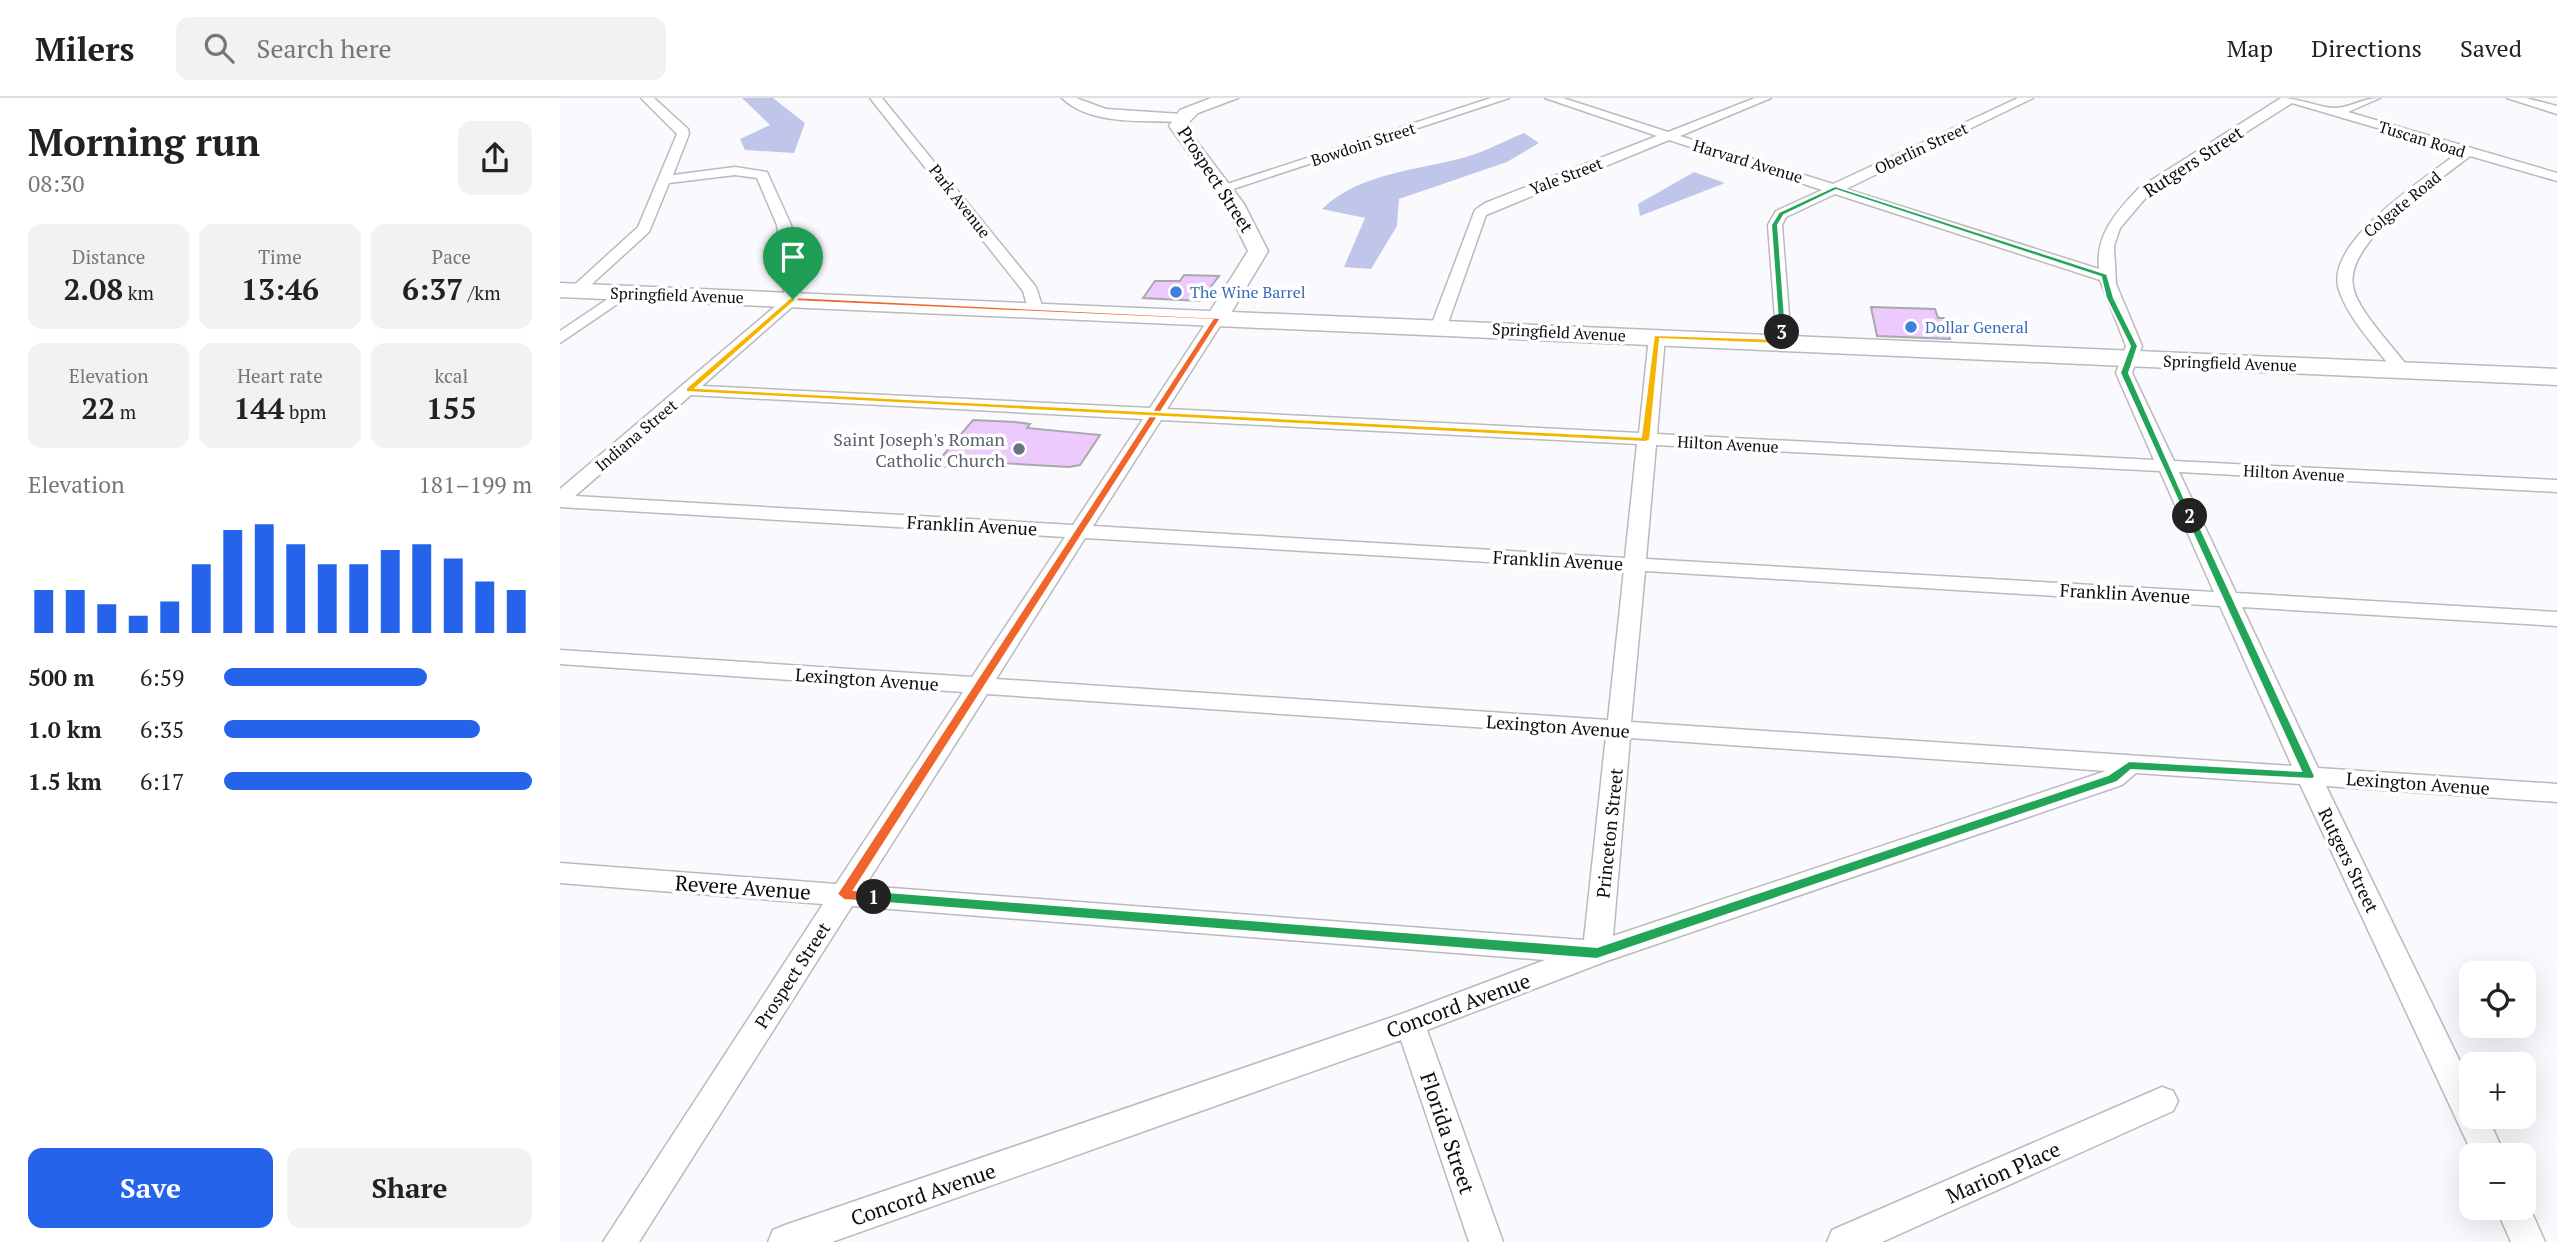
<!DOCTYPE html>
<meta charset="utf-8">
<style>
:root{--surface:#fff;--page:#f2f2f2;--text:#222;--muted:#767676;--line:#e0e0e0;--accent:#2563eb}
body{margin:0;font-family:"PT Serif",serif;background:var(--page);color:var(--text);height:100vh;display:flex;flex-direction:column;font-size:26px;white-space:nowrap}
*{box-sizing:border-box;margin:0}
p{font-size:23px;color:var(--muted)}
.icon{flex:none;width:38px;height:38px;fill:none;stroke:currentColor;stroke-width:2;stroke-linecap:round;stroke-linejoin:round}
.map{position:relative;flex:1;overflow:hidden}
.drawer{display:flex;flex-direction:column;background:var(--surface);width:560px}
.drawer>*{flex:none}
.fabs{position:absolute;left:1899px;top:863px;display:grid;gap:14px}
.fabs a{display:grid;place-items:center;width:77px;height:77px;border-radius:14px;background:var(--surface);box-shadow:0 7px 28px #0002;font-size:35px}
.pin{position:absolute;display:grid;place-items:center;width:60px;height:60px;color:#fff;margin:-72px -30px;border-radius:50% 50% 50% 0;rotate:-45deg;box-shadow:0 0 7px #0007}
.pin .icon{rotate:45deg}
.km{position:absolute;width:35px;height:35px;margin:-18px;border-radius:50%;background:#222;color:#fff;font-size:19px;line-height:35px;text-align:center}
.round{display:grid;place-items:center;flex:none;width:74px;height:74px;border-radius:14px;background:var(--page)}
.summary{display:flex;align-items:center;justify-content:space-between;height:119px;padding:0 28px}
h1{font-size:38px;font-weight:700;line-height:52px}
.figures{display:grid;grid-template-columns:repeat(3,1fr);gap:10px;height:119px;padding:7px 28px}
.figures div{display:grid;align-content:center;border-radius:14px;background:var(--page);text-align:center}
.figures b{font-size:30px;font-weight:700}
.figures small{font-size:19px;font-weight:400}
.figures p{font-size:19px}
.chart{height:196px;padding:14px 28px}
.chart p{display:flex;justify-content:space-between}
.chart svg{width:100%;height:126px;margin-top:7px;stroke:var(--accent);stroke-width:6}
.button{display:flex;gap:14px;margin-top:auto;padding:14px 28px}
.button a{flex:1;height:80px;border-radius:14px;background:var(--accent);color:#fff;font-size:28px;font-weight:700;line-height:80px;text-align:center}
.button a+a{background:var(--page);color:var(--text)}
ul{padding:0 28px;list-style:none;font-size:23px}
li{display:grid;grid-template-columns:112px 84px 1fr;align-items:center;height:52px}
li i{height:18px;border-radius:9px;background:var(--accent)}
header{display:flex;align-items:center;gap:42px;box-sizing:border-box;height:98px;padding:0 35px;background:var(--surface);border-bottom:2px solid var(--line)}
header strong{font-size:33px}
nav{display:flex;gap:38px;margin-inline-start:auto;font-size:24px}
.search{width:490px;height:63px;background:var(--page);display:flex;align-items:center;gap:18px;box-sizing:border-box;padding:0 24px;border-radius:14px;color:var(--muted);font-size:26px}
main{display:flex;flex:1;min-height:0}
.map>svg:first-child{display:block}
.green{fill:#c0c6ea}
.building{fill:#eccafd;stroke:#a9a8aa;stroke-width:2}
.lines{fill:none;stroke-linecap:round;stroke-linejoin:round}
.street-casing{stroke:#bababe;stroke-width:3}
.secondary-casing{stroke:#bababe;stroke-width:3}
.primary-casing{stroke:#bababe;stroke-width:3}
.street{fill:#fff;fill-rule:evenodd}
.secondary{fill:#fff;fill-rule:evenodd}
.primary{fill:#fff;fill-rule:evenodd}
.split-1{fill:#f0652b;stroke:#fff;stroke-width:2}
.split-2{fill:#22a559;stroke:#fff;stroke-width:2}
.split-3{fill:#22a559;stroke:#fff;stroke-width:2}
.split-4{fill:#f5b400;stroke:#fff;stroke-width:2}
.shop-dot{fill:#3f7fe0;stroke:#fff;stroke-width:2.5}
.worship-dot{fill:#6b7280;stroke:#fff;stroke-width:2.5}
.labels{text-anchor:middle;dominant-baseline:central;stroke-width:7;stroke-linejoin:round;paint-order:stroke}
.far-street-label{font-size:16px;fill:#0c0c0d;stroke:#fff}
.far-shop-label{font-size:16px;fill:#366cbe;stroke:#fff;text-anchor:start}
.street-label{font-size:18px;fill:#0c0c0d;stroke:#fff}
.worship-label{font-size:18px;fill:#5b616d;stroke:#fff;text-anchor:end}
.near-street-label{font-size:21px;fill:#0c0c0d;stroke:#fff}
</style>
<header>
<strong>Milers</strong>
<div class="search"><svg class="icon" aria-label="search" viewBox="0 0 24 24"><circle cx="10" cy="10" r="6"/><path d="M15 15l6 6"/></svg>Search here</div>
<nav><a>Map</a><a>Directions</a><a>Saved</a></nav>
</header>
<main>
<section class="drawer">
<div class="summary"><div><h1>Morning run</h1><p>08:30</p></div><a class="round"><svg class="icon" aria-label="share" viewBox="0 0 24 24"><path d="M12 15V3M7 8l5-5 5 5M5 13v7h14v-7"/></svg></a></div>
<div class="figures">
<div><p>Distance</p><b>2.08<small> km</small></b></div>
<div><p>Time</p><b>13:46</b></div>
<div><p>Pace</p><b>6:37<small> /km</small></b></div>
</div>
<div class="figures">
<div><p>Elevation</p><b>22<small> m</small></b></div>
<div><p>Heart rate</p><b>144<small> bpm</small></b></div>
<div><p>kcal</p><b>155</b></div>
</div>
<div class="chart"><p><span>Elevation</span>181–199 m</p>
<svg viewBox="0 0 160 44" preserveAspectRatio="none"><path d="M5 44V29M15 44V29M25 44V34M35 44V38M45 44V33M55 44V20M65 44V8M75 44V6M85 44V13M95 44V20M105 44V20M115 44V15M125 44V13M135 44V18M145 44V26M155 44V29"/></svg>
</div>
<ul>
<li><b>500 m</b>6:59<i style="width:66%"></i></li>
<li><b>1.0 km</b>6:35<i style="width:83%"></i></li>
<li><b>1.5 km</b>6:17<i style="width:100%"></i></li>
</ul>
<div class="button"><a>Save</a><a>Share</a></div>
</section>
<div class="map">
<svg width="1997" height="1144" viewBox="0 0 1997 1144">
<rect width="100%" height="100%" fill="#fafafe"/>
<path class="green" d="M182,0H213L245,25L234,55L185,52L180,41L210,27Z
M964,35L979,45L947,64L839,101L837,128L811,171L784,169L805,120L762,111C802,73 859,73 909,58C927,53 946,42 964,35Z
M1134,74L1165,85L1080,118L1078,106Z"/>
<path class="building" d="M624,177L659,178L640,203L583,200L595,183H620Z
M1311,209L1375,211L1378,220H1384L1390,241L1317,238Z
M413,322L455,324L470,326L467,330L540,337L520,367L509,369L441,365L437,371L374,368Z"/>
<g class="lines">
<defs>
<path id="street" d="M81,0H94L128,31L129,36L113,77L175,69L207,74L231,127L241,201L142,288L590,310L651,217L657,215L665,220L607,311L1079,335L1089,239L1097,234L1105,239L1097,336L1594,362L1556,275L1566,248L1540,182L1275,96L1226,119L1222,127L1231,244L1229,247H1217L1208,127L1216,113L1262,92L1109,42L926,117L887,228L879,233L871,228L915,112L925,105L1097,38L985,0H1003L1108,34L1195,0H1211L1120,38L1273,86L1458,0H1473L1286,91L1539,171C1535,137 1557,113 1579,90L1721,0C1739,0 1764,11 1776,10C1792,9 1802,0 1820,0L1788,14L1997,75V83L1910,58C1877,85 1785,142 1793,188C1796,212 1836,251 1850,272L1842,277L1836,276C1817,250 1789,222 1779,192C1763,144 1866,80 1899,54L1732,5L1589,96L1560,130L1554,148L1556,186L1582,248L1572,275L1614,363L1997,382V394L1619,374L1676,495L1997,514V528L1682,509L1758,670L1997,686V704L1766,688L1911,986V1018H1927L1945,1057H1913L1740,686L1576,675L1562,687L1047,863L867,932L943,1144H909L841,942L272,1144H208L213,1132L225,1127L844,915L985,862L292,808L79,1144H43L263,806L0,785V765L276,786L403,594L0,566V552L412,579L505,439L0,409V391L225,200L217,127L197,80L175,77L109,85L89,134L21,196H11V190L78,129L117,36ZM131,297L583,321L513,427L15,398ZM601,322L1077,346L1065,460L533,428ZM1096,347L1600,373L1654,494L1086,461ZM525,440L1064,472L1048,622L436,581ZM1085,473L1660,508L1732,668L1071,624ZM427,596L1046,638L1024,842L305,788ZM1070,640L1546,673L1053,838Z
M310,0H322L476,189L483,211L481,214H469L463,193Z
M502,0H516L546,11L621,16L627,20L621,24C585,22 530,28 502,0Z
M931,0H949L667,93L655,90Z
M1947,0H1966L1997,8V16Z
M64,190L69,192V198L0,245V233Z
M1602,989L1613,993L1618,1003L1613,1013L1322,1144H1267L1272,1132Z
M1964,1098L1965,1099L1985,1144H1951L1936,1110H1964Z"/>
<path id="secondary" d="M651,0H678L638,15L625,28L684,106L708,153L665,225L657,227L646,220L688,153L665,106L609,28L620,12Z"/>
<path id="primary" d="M0,185L1997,271V287L0,199Z"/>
</defs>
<use href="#street" class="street-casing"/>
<use href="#secondary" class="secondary-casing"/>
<use href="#primary" class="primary-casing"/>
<use href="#street" class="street"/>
<use href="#secondary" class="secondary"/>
<use href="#primary" class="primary"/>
</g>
<path class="split-1" d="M231,199L661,220L294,792L319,795V802L314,804L284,802L277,796L652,222L233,203Z"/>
<path class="split-2" d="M1630,415L1635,418L1755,678L1753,681L1571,672L1557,684L1037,861L314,804L308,799L314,793L1037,849L1548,677L1569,663L1741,673L1625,418Z"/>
<path class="split-3" d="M1275,88L1547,176L1554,200L1578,248L1569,275L1633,420L1625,418L1560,275L1570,248L1546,200L1541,179L1276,92L1224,117L1218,127L1226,234L1219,236L1211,127L1219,114Z"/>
<path class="split-4" d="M231,199L237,201L136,290L1081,339L1094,237L1218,241V234L1222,232L1226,234L1227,244L1223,246L1100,241L1090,342L1086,344L126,294V290Z"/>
<g class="shop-dot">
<circle cx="616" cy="194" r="7"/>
<circle cx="1351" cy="229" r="7"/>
</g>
<circle class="worship-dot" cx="459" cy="351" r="7"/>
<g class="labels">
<g class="far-street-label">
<text transform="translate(1862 41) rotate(17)">Tuscan Road</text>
<text transform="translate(803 46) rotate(-18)">Bowdoin Street</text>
<text transform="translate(1361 50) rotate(-25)">Oberlin Street</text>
<text transform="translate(1188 63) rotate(17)">Harvard Avenue</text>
<text transform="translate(1006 78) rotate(-21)">Yale Street</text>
<text transform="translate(400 103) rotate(52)">Park Avenue</text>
<text transform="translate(1842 106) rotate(-39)">Colgate Road</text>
<text transform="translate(117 197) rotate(2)">Springfield Avenue</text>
<text transform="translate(999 234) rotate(3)">Springfield Avenue</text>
<text transform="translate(1670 265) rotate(2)">Springfield Avenue</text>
<text transform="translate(76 337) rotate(-40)">Indiana Street</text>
<text transform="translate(1168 346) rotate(3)">Hilton Avenue</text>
<text transform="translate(1734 375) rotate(3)">Hilton Avenue</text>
</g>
<g class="far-shop-label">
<text x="630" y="194">The Wine Barrel</text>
<text x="1365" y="229">Dollar General</text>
</g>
<g class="street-label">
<text transform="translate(1633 63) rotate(-33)">Rutgers Street</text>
<text transform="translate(656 81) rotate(57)">Prospect Street</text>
<text transform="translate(412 427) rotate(3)">Franklin Avenue</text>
<text transform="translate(998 462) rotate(3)">Franklin Avenue</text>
<text transform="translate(1565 495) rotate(3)">Franklin Avenue</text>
<text transform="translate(307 581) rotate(4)">Lexington Avenue</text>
<text transform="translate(998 628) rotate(4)">Lexington Avenue</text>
<text transform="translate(1858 685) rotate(4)">Lexington Avenue</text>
<text transform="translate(1049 735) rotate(-84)">Princeton Street</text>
<text transform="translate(1789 762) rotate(64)">Rutgers Street</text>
<text transform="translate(232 877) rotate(-57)">Prospect Street</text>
</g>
<g class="worship-label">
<text x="445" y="341">Saint Joseph's Roman<tspan x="445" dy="21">Catholic Church</tspan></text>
</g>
<g class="near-street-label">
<text transform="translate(183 789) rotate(4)">Revere Avenue</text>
<text transform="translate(898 907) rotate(-20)">Concord Avenue</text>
<text transform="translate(888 1035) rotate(71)">Florida Street</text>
<text transform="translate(1443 1074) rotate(-24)">Marion Place</text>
<text transform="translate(363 1096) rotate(-19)">Concord Avenue</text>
</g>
</g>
</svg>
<div class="fabs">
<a><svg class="icon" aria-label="locate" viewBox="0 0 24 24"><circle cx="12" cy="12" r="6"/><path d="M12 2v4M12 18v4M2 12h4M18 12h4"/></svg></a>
<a>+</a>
<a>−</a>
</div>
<div class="pin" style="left:233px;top:201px;background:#1e9e55"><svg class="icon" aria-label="arrive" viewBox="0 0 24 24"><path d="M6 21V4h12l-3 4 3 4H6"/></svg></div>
<b class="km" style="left:314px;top:799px">1</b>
<b class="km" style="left:1630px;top:418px">2</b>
<b class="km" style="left:1222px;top:234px">3</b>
</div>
</main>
